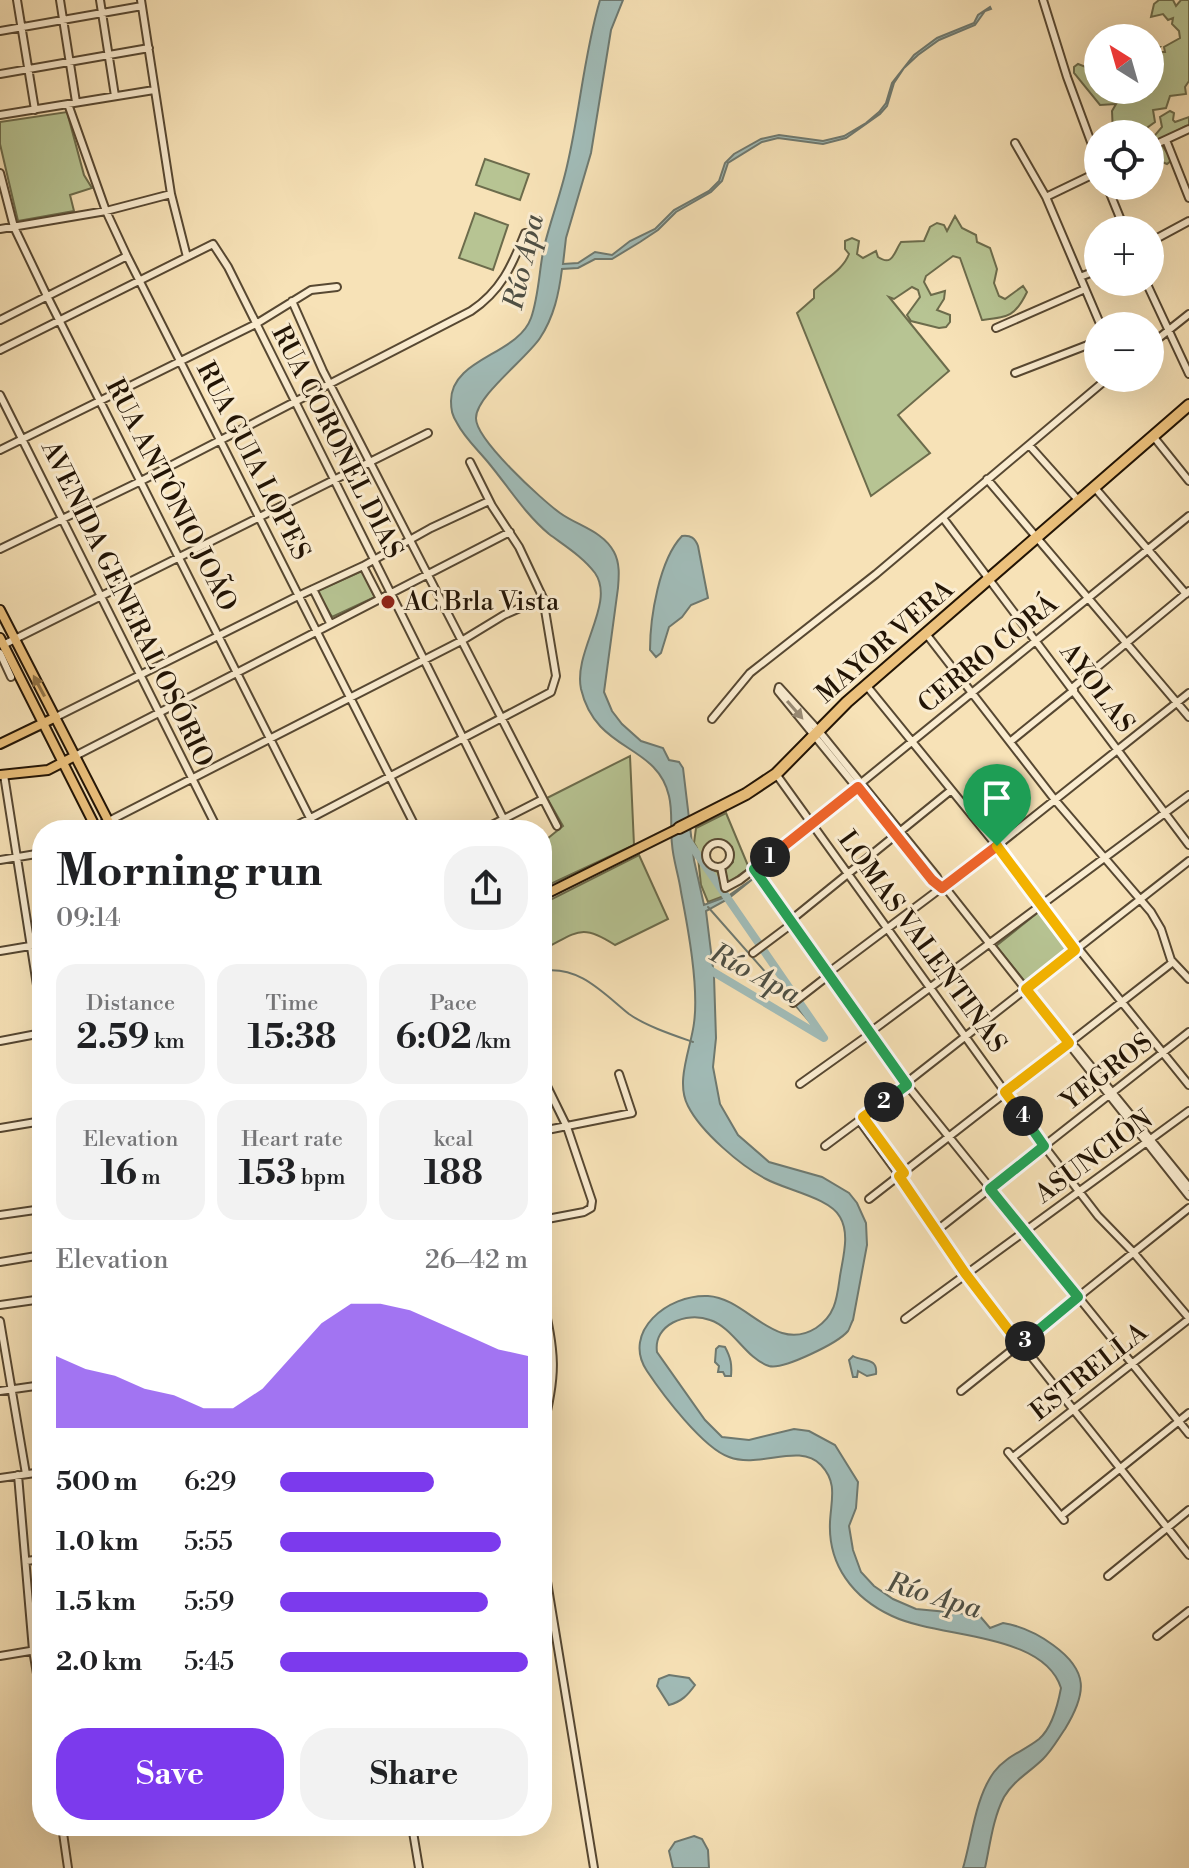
<!DOCTYPE html>
<meta charset="utf-8">
<style>
:root{--surface:#fff;--page:#f2f2f2;--text:#202124;--muted:#757577;--accent:#7c3aed}
body{margin:0;font-family:"Libre Bodoni",serif;background:var(--page);color:var(--text);height:100vh;display:flex;flex-direction:column;font-size:30px;white-space:nowrap}
*{box-sizing:border-box;margin:0}
p{font-size:26px;color:var(--muted)}
.icon{flex:none;width:44px;height:44px;fill:none;stroke:currentColor;stroke-width:2;stroke-linecap:round;stroke-linejoin:round}
.map{position:relative;flex:1;overflow:hidden}
.panel{position:absolute;left:32px;top:820px;width:520px;height:1016px;display:flex;flex-direction:column;background:var(--surface);border-radius:32px;box-shadow:0 8px 32px #0002}
.panel>*{flex:none}
.needle{width:52px;rotate:323deg}
.buttons{position:absolute;left:1084px;top:24px;display:grid;gap:16px}
.buttons a{display:grid;place-items:center;width:80px;height:80px;border-radius:50%;background:var(--surface);box-shadow:0 8px 32px #0002;font-size:40px}
.pin{position:absolute;display:grid;place-items:center;width:68px;height:68px;color:#fff;margin:-82px -34px;border-radius:50% 50% 50% 0;rotate:-45deg;box-shadow:0 0 8px #0007}
.pin .icon{rotate:45deg}
.km{position:absolute;width:40px;height:40px;margin:-20px;border-radius:50%;background:#222;color:#fff;font-size:22px;line-height:40px;text-align:center}
.round{display:grid;place-items:center;flex:none;width:84px;height:84px;border-radius:32px;background:var(--page)}
.headline{display:flex;align-items:center;justify-content:space-between;height:136px;padding:0 24px}
h1{font-size:44px;font-weight:700;line-height:60px}
.stats{display:grid;grid-template-columns:repeat(3,1fr);gap:12px;height:136px;padding:8px 24px}
.stats div{display:grid;align-content:center;border-radius:20px;background:var(--page);text-align:center}
.stats b{font-size:34px;font-weight:700}
.stats small{font-size:22px;font-weight:400}
.stats p{font-size:22px}
.chart{height:224px;padding:16px 24px}
.chart p{display:flex;justify-content:space-between}
.chart svg{width:100%;height:144px;margin-top:8px;fill:var(--accent);opacity:.7}
.primary-button{display:flex;gap:16px;margin-top:auto;padding:16px 24px}
.primary-button a{flex:1;height:92px;border-radius:32px;background:var(--accent);color:#fff;font-size:32px;font-weight:700;line-height:92px;text-align:center}
.primary-button a+a{background:var(--page);color:var(--text)}
ul{padding:0 24px;list-style:none;font-size:26px}
li{display:grid;grid-template-columns:128px 96px 1fr;align-items:center;height:60px}
li i{height:20px;border-radius:10px;background:var(--accent)}
.map>svg:first-child{display:block}
.green{fill:#b7c493;stroke:#6c6c4c;stroke-width:2}
.water{fill:#a1bcb8;stroke:#6e7970;stroke-width:2}
.lines{fill:none;stroke-linecap:round;stroke-linejoin:round}
.stream{stroke:#6e7970;stroke-width:2}
.river{stroke:#a1bcb8;stroke-width:8}
.minor-casing{stroke:#574832;stroke-width:10}
.major-casing{stroke:#221405;stroke-width:12}
.highway-casing{stroke:#221405;stroke-width:14}
.minor{stroke:#faecd0;stroke-width:6}
.major{stroke:#ecc17c;stroke-width:8}
.highway{stroke:#ecc17c;stroke-width:10}
.oneway{fill:#917346}
.oneway2{fill:#998b75}
.split-1-casing{stroke:#fff;stroke-width:16}
.split-2-casing{stroke:#fff;stroke-width:16}
.split-3-casing{stroke:#fff;stroke-width:16}
.split-4-casing{stroke:#fff;stroke-width:16}
.split-5-casing{stroke:#fff;stroke-width:16}
.split-1{stroke:#f0652b;stroke-width:10}
.split-2{stroke:#22a559;stroke-width:10}
.split-3{stroke:#f5b400;stroke-width:10}
.split-4{stroke:#22a559;stroke-width:10}
.split-5{stroke:#f5b400;stroke-width:10}
.poi-dot{fill:#8f2418;stroke:#faecd0;stroke-width:3}
.labels{text-anchor:middle;dominant-baseline:central;stroke-width:6;stroke-linejoin:round;paint-order:stroke}
.street-label{font-size:26px;fill:#221405;stroke:#faecd0}
.poi-label{font-size:26px;fill:#221405;stroke:#faecd0;text-anchor:start}
.water-label{font-size:28px;font-style:italic;fill:#4e4f44;stroke:#faecd0}
</style>
<div class="map">
<svg width="1189" height="1868" viewBox="0 0 1189 1868">
<rect width="100%" height="100%" fill="#f7e2b7"/>
<filter id="stains"><feTurbulence type="fractalNoise" baseFrequency=".0025" numOctaves="4"/><feColorMatrix values="0 0 0 0 .2 0 0 0 0 .09 0 0 0 0 .02 0 0 0 .5 -.17"/></filter>
<radialGradient id="worn" r=".72"><stop offset=".6" stop-color="#630" stop-opacity="0"/><stop offset="1" stop-color="#630" stop-opacity=".3"/></radialGradient>
<path class="green" d="M1159,0H1173L1176,6L1181,0H1189V81L1185,87L1186,94L1170,96L1166,108L1153,110L1155,122L1144,130L1145,134H1113L1112,111L1116,104L1100,105L1074,73V67L1078,64L1086,67L1093,80L1098,75V90H1150V42L1153,46L1160,47L1154,53L1158,55L1159,70L1162,63L1161,52H1165L1164,47L1180,38L1179,31L1172,24L1173,18L1168,20L1163,14L1151,17L1154,4Z
M1170,111L1174,113L1173,120L1175,122L1189,117V126H1186L1161,139L1160,142L1172,160L1167,164L1150,157V141L1162,127L1160,117Z
M67,112L84,175L92,188L70,195L74,211L18,221L0,144V122Z
M485,159L529,174L520,200L476,185Z
M475,213L508,225L493,270L459,258Z
M955,216L962,228L976,235L977,242L990,248L997,269L994,283L999,296L1005,299L1023,286L1027,292C1015,317 1008,317 982,320L960,258L953,256L926,276L924,282L931,295L945,291L944,299L937,310L950,315V322L946,327L939,328L911,321L907,315L920,297L918,290L912,287L894,299L889,297L949,371L898,415L930,453L871,496L797,313L814,298V290C826,278 843,270 849,254L845,249V241L852,238L859,241L857,254L863,258L876,251L878,257C893,267 894,252 901,242L924,241L930,227L937,223L944,225L947,231Z
M362,571L375,597L332,617L317,591Z
M630,756L634,845L542,888V843L563,826L547,798Z
M726,813L749,868L728,883L725,870L733,862L732,847L724,841L710,843C699,854 703,867 718,872L724,896L708,902L701,885L697,848L694,843L696,828Z
M639,855L668,919L615,945C580,922 577,933 542,950V904Z
M1041,910L1071,949L1026,983L996,946Z"/>
<path class="water" d="M600,0H623L611,30L591,153L566,238L563,264L578,263L595,252L612,255L630,241L655,229L674,210L709,191L719,181L725,163L734,154L761,139L779,135L823,141L844,136L866,123L879,112L886,103L892,83L914,55L937,38L974,23L978,15L990,7L991,9L985,11L975,25L939,40L918,55L904,68L894,83L887,106L880,114L846,138L823,144L778,138L762,142L728,163L722,181L711,192L676,212L658,230L640,242L612,259H595L578,268L562,269C559,293 554,317 540,338C527,358 476,396 476,418C475,439 542,500 560,513C578,526 603,531 614,552C620,563 619,576 618,588L604,692L612,711L622,724L641,741L663,748L669,760L679,762L683,768L694,860L704,905L728,896L754,878L728,899L706,911L714,976L716,1038L713,1067L720,1104L738,1135L769,1162L822,1177L849,1193L857,1203L866,1223L867,1245L853,1320C852,1321 849,1330 848,1331C838,1343 783,1370 769,1366C745,1358 734,1328 710,1320C686,1311 653,1325 657,1352L705,1420L722,1437L749,1440L794,1429L809,1431L835,1445L858,1482L856,1508L849,1526L853,1550L861,1572L874,1586L893,1599L916,1609L979,1615L990,1628L1003,1623C1021,1626 1038,1634 1053,1645C1089,1671 1087,1693 1065,1729C1058,1739 1052,1750 1043,1759C1030,1772 1014,1780 1004,1797C993,1818 990,1845 985,1868H963C972,1838 975,1798 994,1772C1006,1756 1024,1751 1039,1739C1052,1728 1058,1704 1061,1688C1043,1632 941,1639 892,1616C853,1598 828,1565 830,1522C831,1500 838,1483 821,1465C799,1442 760,1469 729,1457C703,1448 663,1395 647,1371C621,1332 668,1294 708,1296C747,1298 775,1354 816,1328C836,1315 837,1297 840,1276C843,1257 850,1234 840,1217C830,1198 786,1190 766,1179C741,1166 701,1132 688,1106C675,1082 691,1048 694,1023C699,987 688,928 681,892C679,876 673,860 672,844C670,828 673,813 669,796C657,743 596,753 581,689C573,651 616,603 595,573C583,557 565,546 549,534C524,513 508,486 487,461C477,449 464,437 457,423C452,415 451,410 451,401C451,358 518,355 531,318C539,295 539,270 544,247C551,219 561,193 567,166C580,111 584,54 600,0Z
M682,536C691,535 695,538 698,546L708,598L691,605L682,617L669,627L661,653L656,657L650,650C650,618 659,560 682,536Z
M719,1346L725,1347C731,1358 732,1365 731,1376H725L723,1372H718L719,1366L715,1362L716,1349Z
M853,1356C863,1362 878,1357 876,1374L867,1376L858,1371L857,1377H853L849,1360Z
M669,1675L689,1678L695,1685C688,1695 681,1702 669,1705L657,1686L659,1679Z
M694,1836L702,1839L708,1850L709,1868H673L669,1851L675,1842Z"/>
<g class="lines">
<path class="stream" d="M101,820L106,830
M708,907L791,1001
M542,971C579,965 603,993 629,1014C646,1026 673,1035 693,1042
M795,1005L824,1038"/>
<path class="river" d="M686,838L824,1038L705,967"/>
<defs>
<path id="minor" d="M17,0L35,110
M60,0L76,102
M100,0L115,96
M141,0L171,194L187,257
M1043,0L1067,77L1098,161
M0,31L142,6
M0,74L149,48
M68,104L106,211L127,256L417,830
M0,115L154,90
M1166,140L1189,198
M1015,143L1046,197L1101,326
M1150,147L1189,129
M0,173L14,227L47,296L316,830
M1107,186L1125,230
M1046,197L1098,172
M0,229L106,211L171,194
M1150,242L1189,221
M1080,277L1098,270
M1146,282L1189,374
M292,301L323,371L557,826
M0,320L127,256
M996,328L1085,289
M1150,345L1189,314
M0,350L213,244L228,267L509,830
M1015,373L1098,341
M0,395L218,830
M1153,436L1189,481
M1029,445L1079,501
M0,450L256,324L311,290L337,287
M987,479L1189,717
M1095,488L1186,594
M943,518L1189,845
M0,549L141,481L471,311C501,291 512,266 525,233
M363,566L380,599
M313,589L330,623
M927,635L1055,800L1151,912L1161,929L1171,960L1189,979
M3,645L428,433
M0,653L11,677
M866,685L997,846L1075,950
M1072,688L1189,591
M56,717L298,596L363,566L431,528L489,501
M712,719L750,673L876,574L1108,378
M1011,741L1074,690
M75,756L510,532
M776,774L1044,1146L1098,1216L1133,1252L1189,1318
M4,775L42,1017
M109,821L463,640L504,615L543,598
M812,823L1189,516
M288,830L551,692L556,676L543,598L519,547L492,506L470,462
M482,830L543,799
M706 855a12 12 0 1 1 24 0a12 12 0 1 1-24 0Z
M0,860L42,853
M721,867L725,888L740,880L812,824
M754,869L907,1085L1189,1434
M938,882L932,880L778,691L779,687L818,730L937,877L942,888
M944,886L1189,1196
M791,920L950,791
M1078,948L1189,1085
M0,951L42,944
M753,953L793,923
M828,973L997,846L1189,693
M793,1003L829,975
M869,1033L1189,795
M0,1041L42,1033
M1072,1046L1076,1048L1189,1187
M542,1076L567,1127L592,1201L591,1208L584,1212L542,1220
M906,1083L1189,861
M800,1084L870,1034
M863,1117L904,1173
M859,1120L900,1176
M0,1128L42,1121
M542,1131L632,1113L619,1074
M825,1146L907,1085
M899,1176L965,1273L1189,1555
M869,1199L1173,962
M0,1215L42,1209
M936,1231L1189,1032
M0,1262L42,1255
M542,1295C555,1354 558,1372 542,1431
M0,1305L42,1299
M905,1319L1189,1111
M0,1321L26,1474
M0,1391L42,1385
M961,1391L1189,1208
M1008,1452L1064,1520
M1013,1457L1189,1319
M18,1475L33,1650L42,1704
M0,1478L42,1472
M1061,1516L1189,1413
M542,1551L594,1868
M26,1561L42,1559
M1108,1576L1189,1510
M1157,1636L1189,1611
M0,1656L42,1649
M62,1826L68,1868
M412,1826L419,1868"/>
<path id="major" d="M0,610L113,830
M0,638L97,830
M0,744L56,717
M0,775L48,770L75,756
M542,896L679,828"/>
<path id="highway" d="M679,828L746,794L776,774L847,702L1189,405"/>
</defs>
<use href="#minor" class="minor-casing"/>
<use href="#major" class="major-casing"/>
<use href="#highway" class="highway-casing"/>
<use href="#minor" class="minor"/>
<use href="#major" class="major"/>
<use href="#highway" class="highway"/>
</g>
<defs><path id="oneway-solid" d="M-6-.8H1V-3.2L6.5 0L1 3.2V.8H-6Z" transform="scale(2)"/></defs>
<use class="oneway" href="#oneway-solid" transform="translate(39 686) rotate(-118)"/>
<use class="oneway2" href="#oneway-solid" transform="translate(795 710) rotate(49)"/>
<g class="lines">
<defs>
<path id="split-1" d="M770,857L858,787L932,880L942,888L997,846"/>
<path id="split-2" d="M770,857L754,869L907,1085L884,1102"/>
<path id="split-3" d="M884,1102L863,1117L904,1173L899,1176L965,1273L1020,1345L1025,1341"/>
<path id="split-4" d="M1023,1116L1044,1146L990,1189L1078,1297L1025,1341"/>
<path id="split-5" d="M997,846L1075,950L1026,989L1069,1043L1005,1092L1023,1116"/>
</defs>
<use href="#split-1" class="split-1-casing"/>
<use href="#split-2" class="split-2-casing"/>
<use href="#split-3" class="split-3-casing"/>
<use href="#split-4" class="split-4-casing"/>
<use href="#split-5" class="split-5-casing"/>
<use href="#split-1" class="split-1"/>
<use href="#split-2" class="split-2"/>
<use href="#split-3" class="split-3"/>
<use href="#split-4" class="split-4"/>
<use href="#split-5" class="split-5"/>
</g>
<circle class="poi-dot" cx="388" cy="602" r="8"/>
<g class="labels">
<g class="street-label">
<text transform="translate(337 442) rotate(63)">RUA CORONEL DIAS</text>
<text transform="translate(253 461) rotate(63)">RUA GUIA LOPES</text>
<text transform="translate(171 495) rotate(63)">RUA ANTÔNIO JOÃO</text>
<text transform="translate(127 604) rotate(64)">AVENIDA GENERAL OSÓRIO</text>
<text transform="translate(885 642) rotate(-41)">MAYOR VERA</text>
<text transform="translate(988 654) rotate(-39)">CERRO CORÁ</text>
<text transform="translate(1097 688) rotate(53)">AYOLAS</text>
<text transform="translate(922 942) rotate(54)">LOMAS VALENTINAS</text>
<text transform="translate(1107 1072) rotate(-38)">YEGROS</text>
<text transform="translate(1094 1157) rotate(-36)">ASUNCIÓN</text>
<text transform="translate(1089 1372) rotate(-38)">ESTRELLA</text>
</g>
<g class="poi-label">
<text x="404" y="602">AC Brla Vista</text>
</g>
<g class="water-label">
<text transform="translate(524 262) rotate(-77)">Río Apa</text>
<text transform="translate(755 974) rotate(28)">Río Apa</text>
<text transform="translate(934 1596) rotate(17)">Río Apa</text>
</g>
</g>
<rect width="100%" height="100%" filter="url(#stains)"/>
<rect width="100%" height="100%" fill="url(#worn)"/>
</svg>
<div class="buttons">
<a><svg class="needle" viewBox="-14 -14 28 28"><path d="M0-13l5 13h-10z" fill="#e53935"/><path d="M0 13l5-13h-10z" fill="#757577"/></svg></a>
<a><svg class="icon" aria-label="locate" viewBox="0 0 24 24"><circle cx="12" cy="12" r="6"/><path d="M12 2v4M12 18v4M2 12h4M18 12h4"/></svg></a>
<a>+</a>
<a>−</a>
</div>
<div class="pin" style="left:997px;top:846px;background:#1e9e55"><svg class="icon" aria-label="arrive" viewBox="0 0 24 24"><path d="M6 21V4h12l-3 4 3 4H6"/></svg></div>
<b class="km" style="left:770px;top:857px">1</b>
<b class="km" style="left:884px;top:1102px">2</b>
<b class="km" style="left:1025px;top:1341px">3</b>
<b class="km" style="left:1023px;top:1116px">4</b>
<section class="panel">
<div class="headline"><div><h1>Morning run</h1><p>09:14</p></div><a class="round"><svg class="icon" aria-label="share" viewBox="0 0 24 24"><path d="M12 15V3M7 8l5-5 5 5M5 13v7h14v-7"/></svg></a></div>
<div class="stats">
<div><p>Distance</p><b>2.59<small> km</small></b></div>
<div><p>Time</p><b>15:38</b></div>
<div><p>Pace</p><b>6:02<small> /km</small></b></div>
</div>
<div class="stats">
<div><p>Elevation</p><b>16<small> m</small></b></div>
<div><p>Heart rate</p><b>153<small> bpm</small></b></div>
<div><p>kcal</p><b>188</b></div>
</div>
<div class="chart"><p><span>Elevation</span>26–42 m</p>
<svg viewBox="0 0 160 44" preserveAspectRatio="none"><path d="M0 44V22L10 26L20 28L30 32L40 34L50 38L60 38L70 32L80 22L90 12L100 6L110 6L120 8L130 12L140 16L150 20L160 22V44z"/></svg>
</div>
<ul>
<li><b>500 m</b>6:29<i style="width:62%"></i></li>
<li><b>1.0 km</b>5:55<i style="width:89%"></i></li>
<li><b>1.5 km</b>5:59<i style="width:84%"></i></li>
<li><b>2.0 km</b>5:45<i style="width:100%"></i></li>
</ul>
<div class="primary-button"><a>Save</a><a>Share</a></div>
</section>
</div>
